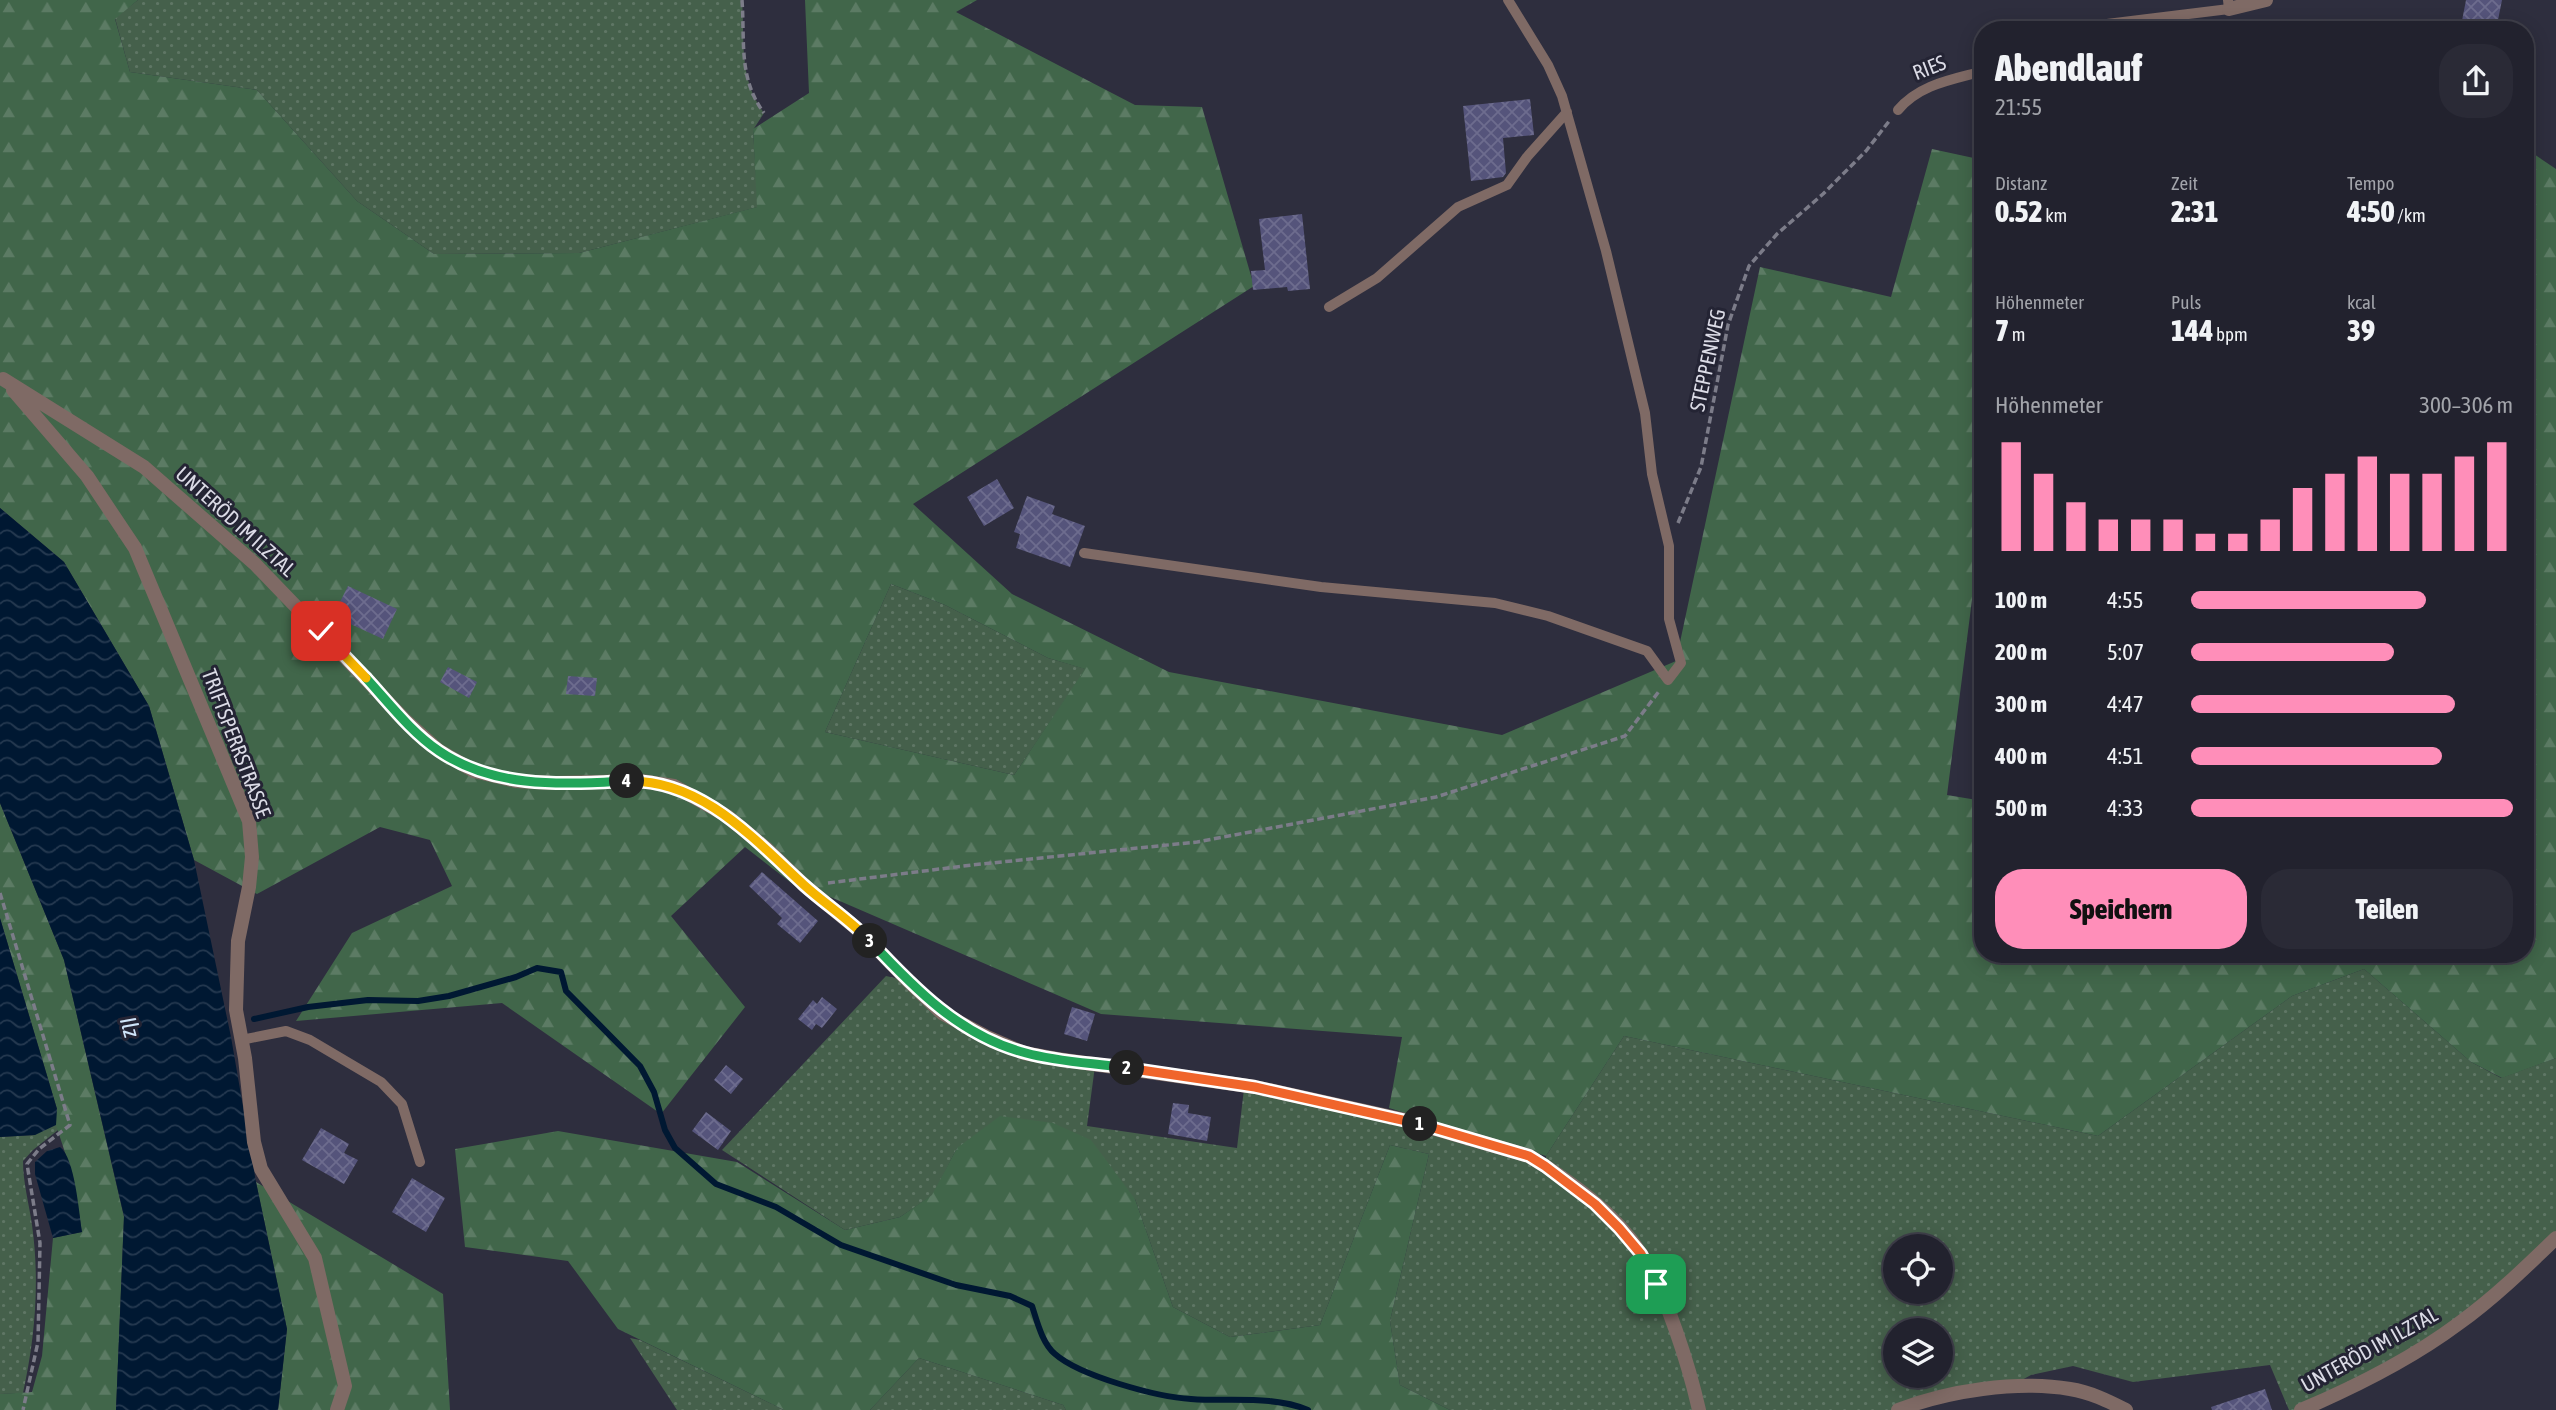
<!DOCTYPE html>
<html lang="de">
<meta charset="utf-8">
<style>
:root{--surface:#22222e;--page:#2a2a36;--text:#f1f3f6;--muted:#a2a4aa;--line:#3f3f4a;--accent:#ff8eb9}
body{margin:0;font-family:"Asap Condensed",sans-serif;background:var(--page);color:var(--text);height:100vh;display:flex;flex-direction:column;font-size:26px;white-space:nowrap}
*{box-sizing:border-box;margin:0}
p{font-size:23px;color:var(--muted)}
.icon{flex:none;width:38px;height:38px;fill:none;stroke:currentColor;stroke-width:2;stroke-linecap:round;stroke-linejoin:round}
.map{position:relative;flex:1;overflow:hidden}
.drawer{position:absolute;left:1974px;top:21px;width:560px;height:942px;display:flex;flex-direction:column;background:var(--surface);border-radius:28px;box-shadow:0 4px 18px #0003,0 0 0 2px var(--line)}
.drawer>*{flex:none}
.tools{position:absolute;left:1883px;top:1234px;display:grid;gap:14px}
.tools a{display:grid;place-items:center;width:70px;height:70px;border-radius:50%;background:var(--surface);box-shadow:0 4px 18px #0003,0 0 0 2px var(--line);font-size:35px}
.pin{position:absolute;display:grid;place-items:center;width:60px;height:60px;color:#fff;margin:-30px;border-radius:14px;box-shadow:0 4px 10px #0006}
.km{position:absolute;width:35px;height:35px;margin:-18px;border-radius:50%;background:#222;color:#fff;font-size:19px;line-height:35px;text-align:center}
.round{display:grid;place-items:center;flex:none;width:74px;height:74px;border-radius:28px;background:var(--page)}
.summary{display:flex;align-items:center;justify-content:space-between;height:119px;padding:0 21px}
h1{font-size:38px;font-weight:800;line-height:52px}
.metrics{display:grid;grid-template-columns:repeat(3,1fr);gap:10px;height:119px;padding:7px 21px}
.metrics div{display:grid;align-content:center}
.metrics b{font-size:30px;font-weight:800}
.metrics small{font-size:19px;font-weight:400}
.metrics p{font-size:19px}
.chart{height:196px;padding:14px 21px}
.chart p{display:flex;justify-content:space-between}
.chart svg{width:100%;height:126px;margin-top:7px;stroke:var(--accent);stroke-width:6}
.cta{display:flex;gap:14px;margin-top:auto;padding:14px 21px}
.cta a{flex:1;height:80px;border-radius:28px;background:var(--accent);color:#111;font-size:28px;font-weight:800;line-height:80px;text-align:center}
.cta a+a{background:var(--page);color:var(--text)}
ul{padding:0 21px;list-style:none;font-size:23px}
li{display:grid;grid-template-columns:112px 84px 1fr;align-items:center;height:52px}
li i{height:18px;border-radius:9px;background:var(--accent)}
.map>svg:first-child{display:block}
.green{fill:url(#green-dots);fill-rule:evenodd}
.forest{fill:url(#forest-firs);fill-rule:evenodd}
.water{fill:url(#water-waves)}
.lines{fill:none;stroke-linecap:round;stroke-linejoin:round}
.stream{stroke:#001832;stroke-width:6}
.building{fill:url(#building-cross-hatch)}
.path{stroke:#7c7c89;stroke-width:3.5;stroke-dasharray:7 3.5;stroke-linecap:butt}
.lane{stroke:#7f6a65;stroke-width:10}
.street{stroke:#7f6a65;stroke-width:14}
.split-1-casing{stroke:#fff;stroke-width:14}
.split-2-casing{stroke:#fff;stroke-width:14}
.split-3-casing{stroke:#fff;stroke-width:14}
.split-4-casing{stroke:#fff;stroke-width:14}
.split-5-casing{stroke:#fff;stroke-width:14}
.split-6-casing{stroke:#fff;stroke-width:14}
.split-1{stroke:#f0652b;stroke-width:9}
.split-2{stroke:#f0652b;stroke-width:9}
.split-3{stroke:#22a559;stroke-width:9}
.split-4{stroke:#f5b400;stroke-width:9}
.split-5{stroke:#22a559;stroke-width:9}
.split-6{stroke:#f5b400;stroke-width:9}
.labels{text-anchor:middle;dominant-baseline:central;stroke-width:6;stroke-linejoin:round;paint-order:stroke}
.street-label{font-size:21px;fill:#dbdbe6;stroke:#242434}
.water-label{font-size:23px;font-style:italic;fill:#d1e6fb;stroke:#242434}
</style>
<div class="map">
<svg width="2556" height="1410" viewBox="0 0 2556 1410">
<defs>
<pattern id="green-dots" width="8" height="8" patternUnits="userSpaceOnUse" patternTransform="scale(1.75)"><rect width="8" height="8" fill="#45604b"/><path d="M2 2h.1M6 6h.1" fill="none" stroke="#5f7665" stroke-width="1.8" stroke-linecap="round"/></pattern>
<pattern id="forest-firs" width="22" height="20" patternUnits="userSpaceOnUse" patternTransform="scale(1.75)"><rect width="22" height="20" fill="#41664a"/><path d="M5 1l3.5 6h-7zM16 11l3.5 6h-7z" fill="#5c7b64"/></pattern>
<pattern id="water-waves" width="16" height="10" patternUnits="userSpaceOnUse" patternTransform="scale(1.75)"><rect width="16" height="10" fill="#001832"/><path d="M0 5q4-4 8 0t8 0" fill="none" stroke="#253950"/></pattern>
<pattern id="building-cross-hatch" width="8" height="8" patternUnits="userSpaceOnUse" patternTransform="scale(1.75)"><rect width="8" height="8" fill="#55547b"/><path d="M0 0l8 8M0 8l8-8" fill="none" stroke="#6d6c8e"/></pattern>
</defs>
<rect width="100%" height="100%" fill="#2e2e3e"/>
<path class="green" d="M138,0H742C745,41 738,78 764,113L753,130L758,207L579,253L434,254L357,201L257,90L130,72L115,18Z
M891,584L945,605L1048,658L1086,669L1014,775L825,732Z
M2364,969L2471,1062L2501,1078L2556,1058V1238L2458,1325L2301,1410H2289L2270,1365L2133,1382L2073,1366L2031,1375L2007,1388L1972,1392L1917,1410H1450L1400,1385L1390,1321L1429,1154L1390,1145L1320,1325L1230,1337L1173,1307L1135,1199L957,1148L933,1195L900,1217L845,1230L722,1150L886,976L908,981L987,1037L1095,1066L1087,1126L1237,1148L1244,1089L1255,1087L1545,1165L1546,1156L1624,1036L2098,1136L2292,996ZM1895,1246H1941V1292H1895ZM1895,1330H1941V1376H1895Z
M57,1109L58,1130L33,1150L23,1161C23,1183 29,1203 32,1225C40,1282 35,1338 23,1393L0,1394V1137L35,1135Z
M630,1338L640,1340L784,1410H677Z
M919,1358L1063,1405L1066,1410H870Z"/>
<path class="forest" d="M0,0H138L115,19L130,72L257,90L357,201L434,254L579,253L757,207L753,129L809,93L805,0H977L956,12L1135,105L1202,107L1254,286L913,504L1012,594L1169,672L1502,735L1676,661L1760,267L1891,297L1932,149L1983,160V514L1947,795L1983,801V954H2525V148L2556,169V1058L2502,1078L2471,1062L2364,969L2292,996L2098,1136L1624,1036L1546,1156L1389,1108L1402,1037L1101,1014L805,886L799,889L745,847L671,916L745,1007L661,1114L502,1003L296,1021L352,933L452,886L430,840L380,827L257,894L194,860L149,706L64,562L0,508ZM891,584L945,605L1048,658L1085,669L1014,775L825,732Z
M0,803L64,960L124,1217L116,1410H0V1394L32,1392L42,1356L53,1238L82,1232L73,1177L56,1125L57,1109L0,918Z
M1000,1116L1053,1123L1091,1140L1135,1199L1173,1307L1230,1337L1320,1325L1390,1145L1429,1154L1390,1321L1400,1385L1450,1410H1066L1063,1405L919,1358L870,1410H784L618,1329L568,1261L465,1247L455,1149L558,1131L737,1162L845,1230L900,1217L932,1195L957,1148Z
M256,1182L443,1294L450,1410H278L287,1329Z"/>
<path class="water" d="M0,508L64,562L149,706L194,860L231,1037L256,1182L287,1329L278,1410H116L124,1216L64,960L0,803Z
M0,918L57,1109L56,1125L35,1135L0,1137Z
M60,1147C75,1158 79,1213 82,1232L53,1238L35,1174V1162L47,1151Z"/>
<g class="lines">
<path class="stream" d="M254,1019L308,1007L368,1000L418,1001L449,996L516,977L537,968L561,972L566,991L640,1066L654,1092L665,1130L675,1148L716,1184L776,1207L841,1245L956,1285L1010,1296L1032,1306C1037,1321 1042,1343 1055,1354C1080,1376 1157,1397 1191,1399C1230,1402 1272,1395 1308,1410"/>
</g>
<path class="building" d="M2466,0H2502L2496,30L2461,26Z
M1530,99L1534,135L1503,138L1506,173L1503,177L1471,181L1463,106Z
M1302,214L1310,289L1288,291L1287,287L1253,290L1251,271L1265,270L1259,219Z
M997,479L1014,508L984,526L967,497Z
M1027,496L1055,506L1052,514L1085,526L1070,567L1016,548L1020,534L1014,532Z
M348,586L397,609L383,639L333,616Z
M448,667L477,682L469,698L440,682Z
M568,676L597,678L595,696L566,694Z
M762,872L818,921L800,943L777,924L782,918L749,886Z
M822,997L837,1009L822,1028L816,1024L812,1030L798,1019L813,1000L817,1004Z
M1072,1007L1095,1014L1087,1041L1064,1034Z
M726,1065L743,1079L731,1094L714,1080Z
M1173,1103L1189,1105L1188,1113L1211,1117L1207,1141L1168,1134Z
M706,1112L731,1131L718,1150L692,1131Z
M321,1128L349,1144L344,1153L358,1160L344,1184L302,1160Z
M412,1178L445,1198L426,1232L392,1212Z
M2265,1389L2272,1410H2212L2211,1407Z"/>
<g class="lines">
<path class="path" d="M742,0C745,41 738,78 764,113
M1678,523L1701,467L1728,325L1749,266L1777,234L1823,194L1866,151L1890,120
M828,883L972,865L1197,842L1436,797L1625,736L1660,690
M0,893L70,1125L39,1149L27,1164L40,1243L38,1342L23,1410"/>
<path class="lane" d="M2058,30L2229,9L2228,0
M1983,77L1980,72L1983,59
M1898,110C1919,85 1950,80 1980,72
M1329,307L1377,278L1458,207L1507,185L1527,157L1567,112
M1084,553L1321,587L1495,603L1548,616L1647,651L1668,680L1681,663L1669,619V546L1652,474L1645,413L1606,251L1562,96L1548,65L1508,0
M241,1040L286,1031L310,1040L381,1082L402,1104L420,1162"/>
<path class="street" d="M2229,9L2266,0
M3,379L144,467L255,564L407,722L438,750L474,771L516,781L553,783L641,781L674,786L727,816L767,849L805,886L861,932L908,981L942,1013L987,1037L1024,1053L1057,1059L1255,1087L1401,1119L1529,1156C1570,1181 1615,1213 1641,1254C1666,1292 1689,1366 1699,1410
M13,390L87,476L135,548L249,821L252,857L249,887L238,941L236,1010L245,1058L254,1142L261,1169L315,1258L345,1386L337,1410
M1898,1410C1947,1391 2017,1380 2070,1389C2090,1392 2108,1401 2126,1410
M2301,1410C2355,1387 2411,1359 2458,1324C2493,1299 2525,1268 2556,1238"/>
</g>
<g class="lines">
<defs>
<path id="split-1" d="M1420,1124L1529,1156L1545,1166L1595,1204L1619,1228L1641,1254L1656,1284"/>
<path id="split-2" d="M1127,1068L1255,1087L1420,1124"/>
<path id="split-3" d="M870,941C914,988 960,1036 1026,1053C1058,1062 1094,1063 1127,1068"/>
<path id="split-4" d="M627,781C701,779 754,839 804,885C825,904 850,920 870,941"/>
<path id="split-5" d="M366,678C389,703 411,732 439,751C495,789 562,784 627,781"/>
<path id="split-6" d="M321,631L366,678"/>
</defs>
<use href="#split-1" class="split-1-casing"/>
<use href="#split-2" class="split-2-casing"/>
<use href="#split-3" class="split-3-casing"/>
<use href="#split-4" class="split-4-casing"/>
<use href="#split-5" class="split-5-casing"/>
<use href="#split-6" class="split-6-casing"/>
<use href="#split-1" class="split-1"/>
<use href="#split-2" class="split-2"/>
<use href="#split-3" class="split-3"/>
<use href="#split-4" class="split-4"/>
<use href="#split-5" class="split-5"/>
<use href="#split-6" class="split-6"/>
</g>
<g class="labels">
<g class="street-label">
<text transform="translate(1929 67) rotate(-21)">RIES</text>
<text transform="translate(1707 360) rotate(-78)">STEPPENWEG</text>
<text transform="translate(236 521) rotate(42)">UNTERÖD IM ILZTAL</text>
<text transform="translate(237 743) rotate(69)">TRIFTSPERRSTRASSE</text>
<text transform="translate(2369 1349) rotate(-29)">UNTERÖD IM ILZTAL</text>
</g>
<g class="water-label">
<text transform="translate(130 1027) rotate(74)">Ilz</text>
</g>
</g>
</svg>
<div class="tools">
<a><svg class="icon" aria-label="locate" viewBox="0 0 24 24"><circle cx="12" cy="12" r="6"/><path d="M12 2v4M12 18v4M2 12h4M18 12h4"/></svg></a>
<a><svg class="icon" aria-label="layers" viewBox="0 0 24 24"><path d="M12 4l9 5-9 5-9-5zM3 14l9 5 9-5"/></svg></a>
</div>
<div class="pin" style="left:1656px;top:1284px;background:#1e9e55"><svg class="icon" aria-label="arrive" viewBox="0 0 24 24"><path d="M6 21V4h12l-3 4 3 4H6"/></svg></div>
<div class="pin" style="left:321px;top:631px;background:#d93025"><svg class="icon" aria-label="check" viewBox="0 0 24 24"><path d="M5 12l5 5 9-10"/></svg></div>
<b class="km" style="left:1420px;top:1124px">1</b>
<b class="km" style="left:1127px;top:1068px">2</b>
<b class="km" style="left:870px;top:941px">3</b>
<b class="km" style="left:627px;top:781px">4</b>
<section class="drawer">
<div class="summary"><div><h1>Abendlauf</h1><p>21:55</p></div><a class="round"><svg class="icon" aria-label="share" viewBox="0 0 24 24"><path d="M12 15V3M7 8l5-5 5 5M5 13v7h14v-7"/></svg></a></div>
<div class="metrics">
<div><p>Distanz</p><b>0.52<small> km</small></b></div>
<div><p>Zeit</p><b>2:31</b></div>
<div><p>Tempo</p><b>4:50<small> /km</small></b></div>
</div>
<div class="metrics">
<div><p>Höhenmeter</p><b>7<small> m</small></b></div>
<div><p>Puls</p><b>144<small> bpm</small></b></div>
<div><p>kcal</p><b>39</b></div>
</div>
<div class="chart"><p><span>Höhenmeter</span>300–306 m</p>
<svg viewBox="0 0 160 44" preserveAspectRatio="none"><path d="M5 44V6M15 44V17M25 44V27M35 44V33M45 44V33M55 44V33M65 44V38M75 44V38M85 44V33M95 44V22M105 44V17M115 44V11M125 44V17M135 44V17M145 44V11M155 44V6"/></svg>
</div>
<ul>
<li><b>100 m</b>4:55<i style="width:73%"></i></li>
<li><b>200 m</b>5:07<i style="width:63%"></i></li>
<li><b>300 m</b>4:47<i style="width:82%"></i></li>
<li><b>400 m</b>4:51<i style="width:78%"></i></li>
<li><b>500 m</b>4:33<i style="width:100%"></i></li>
</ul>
<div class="cta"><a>Speichern</a><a>Teilen</a></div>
</section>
</div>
